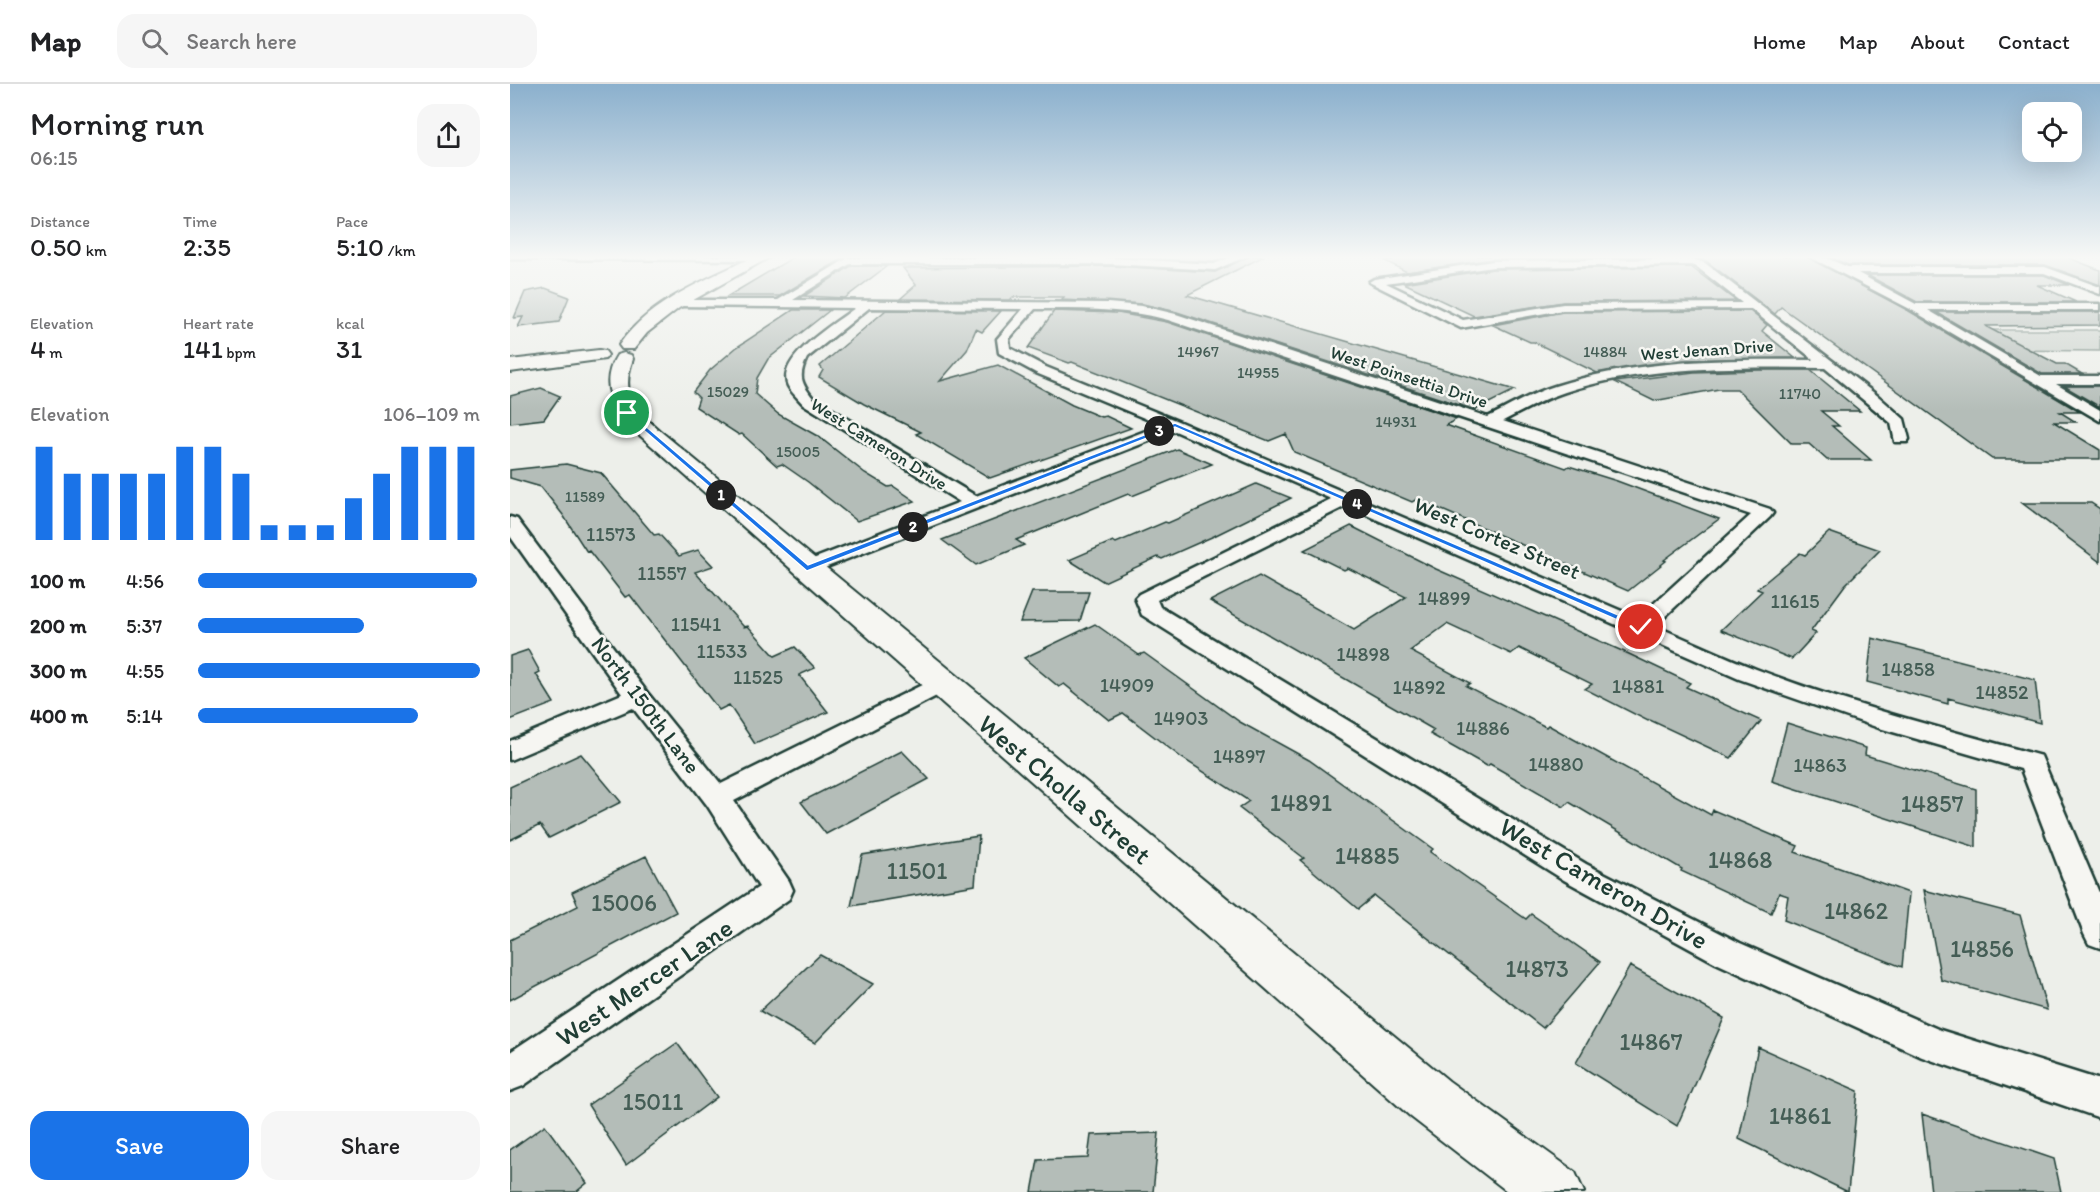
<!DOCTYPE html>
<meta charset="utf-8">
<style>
:root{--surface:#fff;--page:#f6f6f6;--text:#202124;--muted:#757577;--line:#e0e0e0;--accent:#1a73e8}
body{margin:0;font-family:Itim,sans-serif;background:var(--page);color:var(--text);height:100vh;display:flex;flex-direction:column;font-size:22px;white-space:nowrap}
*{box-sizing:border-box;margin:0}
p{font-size:20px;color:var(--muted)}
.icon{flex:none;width:33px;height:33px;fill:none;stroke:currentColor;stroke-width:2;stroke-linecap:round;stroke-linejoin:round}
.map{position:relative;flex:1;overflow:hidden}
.drawer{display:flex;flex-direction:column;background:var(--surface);width:510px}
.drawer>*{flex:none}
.tools{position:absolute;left:1512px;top:18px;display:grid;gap:12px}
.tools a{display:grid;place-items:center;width:60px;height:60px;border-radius:12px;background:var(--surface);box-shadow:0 6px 24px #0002;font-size:30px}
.pin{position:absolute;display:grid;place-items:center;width:51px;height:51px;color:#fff;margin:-26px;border:3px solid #fff;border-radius:50%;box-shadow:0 2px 6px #0007}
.km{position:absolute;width:30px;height:30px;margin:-15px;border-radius:50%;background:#222;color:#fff;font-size:16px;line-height:30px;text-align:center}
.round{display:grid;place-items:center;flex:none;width:63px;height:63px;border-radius:18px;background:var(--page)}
.headline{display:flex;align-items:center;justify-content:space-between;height:102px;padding:0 30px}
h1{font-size:33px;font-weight:600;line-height:45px}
.metrics{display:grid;grid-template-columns:repeat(3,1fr);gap:9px;height:102px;padding:6px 30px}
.metrics div{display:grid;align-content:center}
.metrics b{font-size:26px;font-weight:600}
.metrics small{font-size:16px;font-weight:400}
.metrics p{font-size:16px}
.chart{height:168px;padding:12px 30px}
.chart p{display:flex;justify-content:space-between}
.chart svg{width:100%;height:108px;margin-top:6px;stroke:var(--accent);stroke-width:6}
.action{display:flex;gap:12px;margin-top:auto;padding:12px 30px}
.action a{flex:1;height:69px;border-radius:18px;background:var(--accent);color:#fff;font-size:24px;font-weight:600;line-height:69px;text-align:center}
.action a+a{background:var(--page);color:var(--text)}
ul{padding:0 30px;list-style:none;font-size:20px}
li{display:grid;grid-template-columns:96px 72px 1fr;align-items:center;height:45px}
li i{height:15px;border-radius:8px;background:var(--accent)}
header{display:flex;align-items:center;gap:36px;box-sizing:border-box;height:84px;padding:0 30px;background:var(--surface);border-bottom:2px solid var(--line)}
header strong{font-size:28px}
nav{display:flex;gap:33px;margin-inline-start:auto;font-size:21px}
.search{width:420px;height:54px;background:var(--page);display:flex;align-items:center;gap:15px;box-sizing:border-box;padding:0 21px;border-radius:18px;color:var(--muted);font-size:22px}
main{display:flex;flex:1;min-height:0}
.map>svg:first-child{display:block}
.green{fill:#cbd2cc;stroke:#758880;stroke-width:1.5}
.building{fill:#b4bdb8;stroke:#1f3d34;stroke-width:1.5}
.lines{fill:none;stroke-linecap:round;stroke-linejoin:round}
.street-casing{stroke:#1f3d34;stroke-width:5}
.secondary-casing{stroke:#1f3d34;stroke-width:4}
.street{fill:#f6f6f2;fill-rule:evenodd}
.secondary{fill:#f6f6f2;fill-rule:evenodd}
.route{fill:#1a73e8;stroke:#fff;stroke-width:1.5}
.labels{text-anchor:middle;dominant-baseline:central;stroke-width:5;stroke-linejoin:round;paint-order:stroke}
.far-number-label{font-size:16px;fill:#445d55}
.far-street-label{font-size:18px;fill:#1f3d34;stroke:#f6f6f2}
.number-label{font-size:20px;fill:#445d55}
.street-label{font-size:22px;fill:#1f3d34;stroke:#f6f6f2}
.near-number-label{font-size:24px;fill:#445d55}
.near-street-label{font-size:27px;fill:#1f3d34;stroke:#f6f6f2}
</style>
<header>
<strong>Map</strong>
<div class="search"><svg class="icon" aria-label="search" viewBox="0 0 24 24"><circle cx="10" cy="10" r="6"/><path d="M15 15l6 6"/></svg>Search here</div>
<nav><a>Home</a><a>Map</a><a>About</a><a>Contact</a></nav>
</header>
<main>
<section class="drawer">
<div class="headline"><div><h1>Morning run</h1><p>06:15</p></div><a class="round"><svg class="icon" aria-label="share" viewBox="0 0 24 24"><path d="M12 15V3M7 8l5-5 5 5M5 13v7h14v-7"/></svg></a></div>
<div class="metrics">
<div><p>Distance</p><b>0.50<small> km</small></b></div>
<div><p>Time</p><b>2:35</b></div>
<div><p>Pace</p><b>5:10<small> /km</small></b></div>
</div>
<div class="metrics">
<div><p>Elevation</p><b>4<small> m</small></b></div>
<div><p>Heart rate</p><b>141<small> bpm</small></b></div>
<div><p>kcal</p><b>31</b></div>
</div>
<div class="chart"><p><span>Elevation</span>106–109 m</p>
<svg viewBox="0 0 160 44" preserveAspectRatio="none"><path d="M5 44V6M15 44V17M25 44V17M35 44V17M45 44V17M55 44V6M65 44V6M75 44V17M85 44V38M95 44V38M105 44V38M115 44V27M125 44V17M135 44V6M145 44V6M155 44V6"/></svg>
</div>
<ul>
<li><b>100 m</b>4:56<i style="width:99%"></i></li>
<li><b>200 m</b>5:37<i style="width:59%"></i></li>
<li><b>300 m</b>4:55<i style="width:100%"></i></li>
<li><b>400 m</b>5:14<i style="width:78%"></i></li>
</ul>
<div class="action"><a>Save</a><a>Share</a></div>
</section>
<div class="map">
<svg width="1590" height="1108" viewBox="0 0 1590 1108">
<rect width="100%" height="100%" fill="#edefea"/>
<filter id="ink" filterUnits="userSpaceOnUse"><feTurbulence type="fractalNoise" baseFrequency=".0167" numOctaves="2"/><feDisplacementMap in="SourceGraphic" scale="12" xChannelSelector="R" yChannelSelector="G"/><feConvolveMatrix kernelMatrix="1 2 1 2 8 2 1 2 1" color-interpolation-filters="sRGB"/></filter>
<g filter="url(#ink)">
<path class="green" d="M1460,246H1590V267L1495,266Z"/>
<path class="building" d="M292,172H390H337L270,212H218L282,174Z
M571,172H719L704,178Z
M739,172H754L677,211L1005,306L965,326L667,228L633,220L552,216L554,213H503L500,216L390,215L406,201L393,184L602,182L705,188Z
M907,172H1296L1399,227L1570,328H1550L1566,338H1544L1590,366V375H1482L1271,223L1265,230L1196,177L1183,173L983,175L897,188L875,177Z
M1318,172H1554L1590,186V201L1535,181H1338Z
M341,182H377L335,214L294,212Z
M1181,183L1226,217L1053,218L964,232L894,199L983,185Z
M1357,191H1534L1559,201H1527L1566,218H1407Z
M35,204L59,213L49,238L8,243L13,233L4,234L15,208Z
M283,226H320L258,275L247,294L245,310L268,330L309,353L355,389L378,403L383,402L405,417L347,437L298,398L272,380L267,382L232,350L229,351L186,323L189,314L183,308L200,286L227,263Z
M376,226L491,227L472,248L466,245L457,266L430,297L488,281L562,321L591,333L596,332L621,344L480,394L406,350L411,348L354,320L309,293L313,286L310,282Z
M544,227L608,229L657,238L947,335L936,341L1056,384L1059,382L1107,397L1209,435L1154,476L1156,477L1118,507L907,415L902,418L784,368L776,350L759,357L562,278L559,279L518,264Z
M1240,227L1257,241L1252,247L1285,274L1173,276L1087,289L1024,258H1020L983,241L1053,228Z
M1426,228H1590V241L1475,242L1547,280H1555L1572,290H1532Z
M1249,286H1300L1350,327H1311L1329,342H1322L1361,376H1317L1299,360H1282L1227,305H1209L1144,317L1105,298L1184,288Z
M1554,302H1590V323Z
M31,304L50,312L34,335L0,339V312Z
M667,365L702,380L622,412L618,410L506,456L514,461L466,481L432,456Z
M56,380L91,389L144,451L149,450L169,472L188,466L203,482L185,488L234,543L238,542L265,572L285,563L305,584L289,591L318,628L245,660L219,621L209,626L120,511L115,513L79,467L77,468L53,431L31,403L0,394V386Z
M746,400L781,414L704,452L652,475L648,473L594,498L559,476L603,457L606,459L655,438L658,439Z
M1512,419H1581L1590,425V478Z
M841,442L926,485L1119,570L1180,599L1176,603L1251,637L1221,674L1140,636L1138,637L1075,605L1082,600L1009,564L1001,570L937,540L900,567L960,599L956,602L1036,643L1038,641L1201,731L1203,726L1288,762L1285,768L1399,809L1392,883L1274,836L1278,812L1269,809L1261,829L1171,787L1172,785L1059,718L1054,723L980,680L977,682L920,650L924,646L700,517L749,492L844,546L896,513L838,484L834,486L794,466Z
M1319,448L1370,466L1335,501L1301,547L1306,549L1282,575L1211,546L1252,507L1247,505L1290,469L1295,471Z
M522,508H579L570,537L510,538Z
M585,540L629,571L634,569L730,638L799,676L923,765L920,768L1016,835L1021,830L1090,878L1033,944L864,812L848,825L790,776L794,774L729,724L739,717L672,674L613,629L599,636L554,600L549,603L514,574Z
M1362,554L1525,596L1530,639L1438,614V620L1357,598Z
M18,566L30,588L26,590L44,619L0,636V572Z
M1277,639L1356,664L1355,671L1466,705V763L1262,697Z
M392,667L419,695L316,750L291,718Z
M71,670L111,718L39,754L30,741L0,756V703Z
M469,752L465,801L341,822L352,771Z
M136,772L166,828L0,916V856L68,822L62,808Z
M1414,806L1510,831L1537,926L1431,896Z
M310,871L363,900L305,959L250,927Z
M1120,882L1214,934L1167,1042L1066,979Z
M167,959L207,1013L116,1081L78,1021Z
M1248,963L1348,1007L1338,1108L1229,1055Z
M1412,1030L1544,1075L1551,1108H1421Z
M35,1041L77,1099L66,1108H0V1066Z
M649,1049L643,1108H522L528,1076L578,1074L581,1051Z"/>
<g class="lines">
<defs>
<path id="street" d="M0,172H257L258,173L253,176L0,175Z
M724,172H737L705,186L602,180H340L283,216L598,219L632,222L666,230L978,333C1000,322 1022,309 1045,302C1129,275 1217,275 1304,276L1241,225L1053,226L951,244L859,198L864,195L983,177L1182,175L1195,179L1368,312L1394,335L1399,355L1397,358H1385L1381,339L1315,284C1228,283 1138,281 1055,308C1033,315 1013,327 993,337L1260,425L1263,429L1260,433L1145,542C1179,556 1212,572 1246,585C1339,621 1436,645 1531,672L1590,811V864L1579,860L1574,850L1511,685L1369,644L1229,595L836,422L647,516L650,523L1076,780L1230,859L1430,946L1590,996V1034L1412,973L1206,879L1054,796L632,531L625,514L629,510L821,415L665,347L304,488H290L287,484L290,480L450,418L293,320C288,314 281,308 278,302C265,274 327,238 345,224L168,222L162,219L168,216H268L338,174H602L704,180ZM1181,181L1187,183L1232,219L1053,220L953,236L876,199L983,183ZM359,224L513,225L487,255L489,269L526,289L651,341L466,412L303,314C291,299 288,292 297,274ZM525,225C570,225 614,224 658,236L1241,431L1128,534L670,338L536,283L500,264L499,255Z
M1298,172H1311L1338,183H1535L1590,203V210L1534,189H1348L1406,220H1590V226H1418L1531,292H1590V300H1546L1590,326V337L1400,225Z
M0,433L7,435L136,607L211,700L424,595L432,592L440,595L444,600L440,605L224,717L279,797L283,806L279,815L13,1002L0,1007V968L249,803L197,721L123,624L0,676V657L112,610L0,452Z"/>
<path id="secondary" d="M245,172H262L169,224L137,249L124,265H112L109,261C140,216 198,195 245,172Z
M89,266L95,267L98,271L95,275L0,288V276Z
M114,269L121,271L123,275C110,310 124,324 149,346L939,997L1065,1088L1074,1108H998L901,1033L125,347C103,325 88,300 107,271Z"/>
</defs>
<use href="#street" class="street-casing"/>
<use href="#secondary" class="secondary-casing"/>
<use href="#street" class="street"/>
<use href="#secondary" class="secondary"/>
</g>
</g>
<linearGradient id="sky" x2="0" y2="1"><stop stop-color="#8bb0cd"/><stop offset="0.53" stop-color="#f7f8f6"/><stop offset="1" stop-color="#f7f8f6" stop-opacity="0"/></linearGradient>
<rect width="1590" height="327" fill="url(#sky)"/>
<path class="route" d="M115,328H119L298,481L665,339L1136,543L1128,545L665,343L297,487L115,330Z"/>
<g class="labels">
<g class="far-number-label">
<text x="688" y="267">14967</text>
<text x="1095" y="267">14884</text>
<text x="748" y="288">14955</text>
<text x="218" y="307">15029</text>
<text x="1290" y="309">11740</text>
<text x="886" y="337">14931</text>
<text x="288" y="367">15005</text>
<text x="75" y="412">11589</text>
</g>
<g class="far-street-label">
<text transform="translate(1197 266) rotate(-4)">West Jenan Drive</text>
<text transform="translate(899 293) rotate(18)">West Poinsettia Drive</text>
<text transform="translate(369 360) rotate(32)">West Cameron Drive</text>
</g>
<g class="number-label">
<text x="101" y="450">11573</text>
<text x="152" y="489">11557</text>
<text x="934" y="514">14899</text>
<text x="1285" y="517">11615</text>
<text x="186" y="540">11541</text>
<text x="212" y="567">11533</text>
<text x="853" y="570">14898</text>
<text x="1398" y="585">14858</text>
<text x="248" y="593">11525</text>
<text x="617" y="601">14909</text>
<text x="1128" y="602">14881</text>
<text x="909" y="603">14892</text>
<text x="1492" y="608">14852</text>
<text x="671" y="634">14903</text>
<text x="973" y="644">14886</text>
<text x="729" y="672">14897</text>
<text x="1046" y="680">14880</text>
<text x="1310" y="681">14863</text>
</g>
<g class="street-label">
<text transform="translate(987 454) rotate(23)">West Cortez Street</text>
<text transform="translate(136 621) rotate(53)">North 150th Lane</text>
</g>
<g class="near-number-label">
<text x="791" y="718">14891</text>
<text x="1422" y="719">14857</text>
<text x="857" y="771">14885</text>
<text x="1230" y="775">14868</text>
<text x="407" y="786">11501</text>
<text x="114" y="818">15006</text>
<text x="1346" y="826">14862</text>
<text x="1472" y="864">14856</text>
<text x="1027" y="884">14873</text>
<text x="1141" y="957">14867</text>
<text x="143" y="1017">15011</text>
<text x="1290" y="1031">14861</text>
</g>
<g class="near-street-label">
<text transform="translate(555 705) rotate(40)">West Cholla Street</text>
<text transform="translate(1094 799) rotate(30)">West Cameron Drive</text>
<text transform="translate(134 898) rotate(-34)">West Mercer Lane</text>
</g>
</g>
</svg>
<div class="tools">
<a><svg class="icon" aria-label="locate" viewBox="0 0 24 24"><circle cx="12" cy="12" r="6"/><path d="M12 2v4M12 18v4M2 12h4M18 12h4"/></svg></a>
</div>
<div class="pin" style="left:117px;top:329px;background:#1e9e55"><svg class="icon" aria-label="arrive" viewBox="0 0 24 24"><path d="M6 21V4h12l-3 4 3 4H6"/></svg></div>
<div class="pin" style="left:1131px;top:543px;background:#d93025"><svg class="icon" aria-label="check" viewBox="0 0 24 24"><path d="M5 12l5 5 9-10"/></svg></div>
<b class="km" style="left:211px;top:411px">1</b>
<b class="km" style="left:403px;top:443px">2</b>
<b class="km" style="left:649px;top:347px">3</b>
<b class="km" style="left:847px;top:420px">4</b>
</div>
</main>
